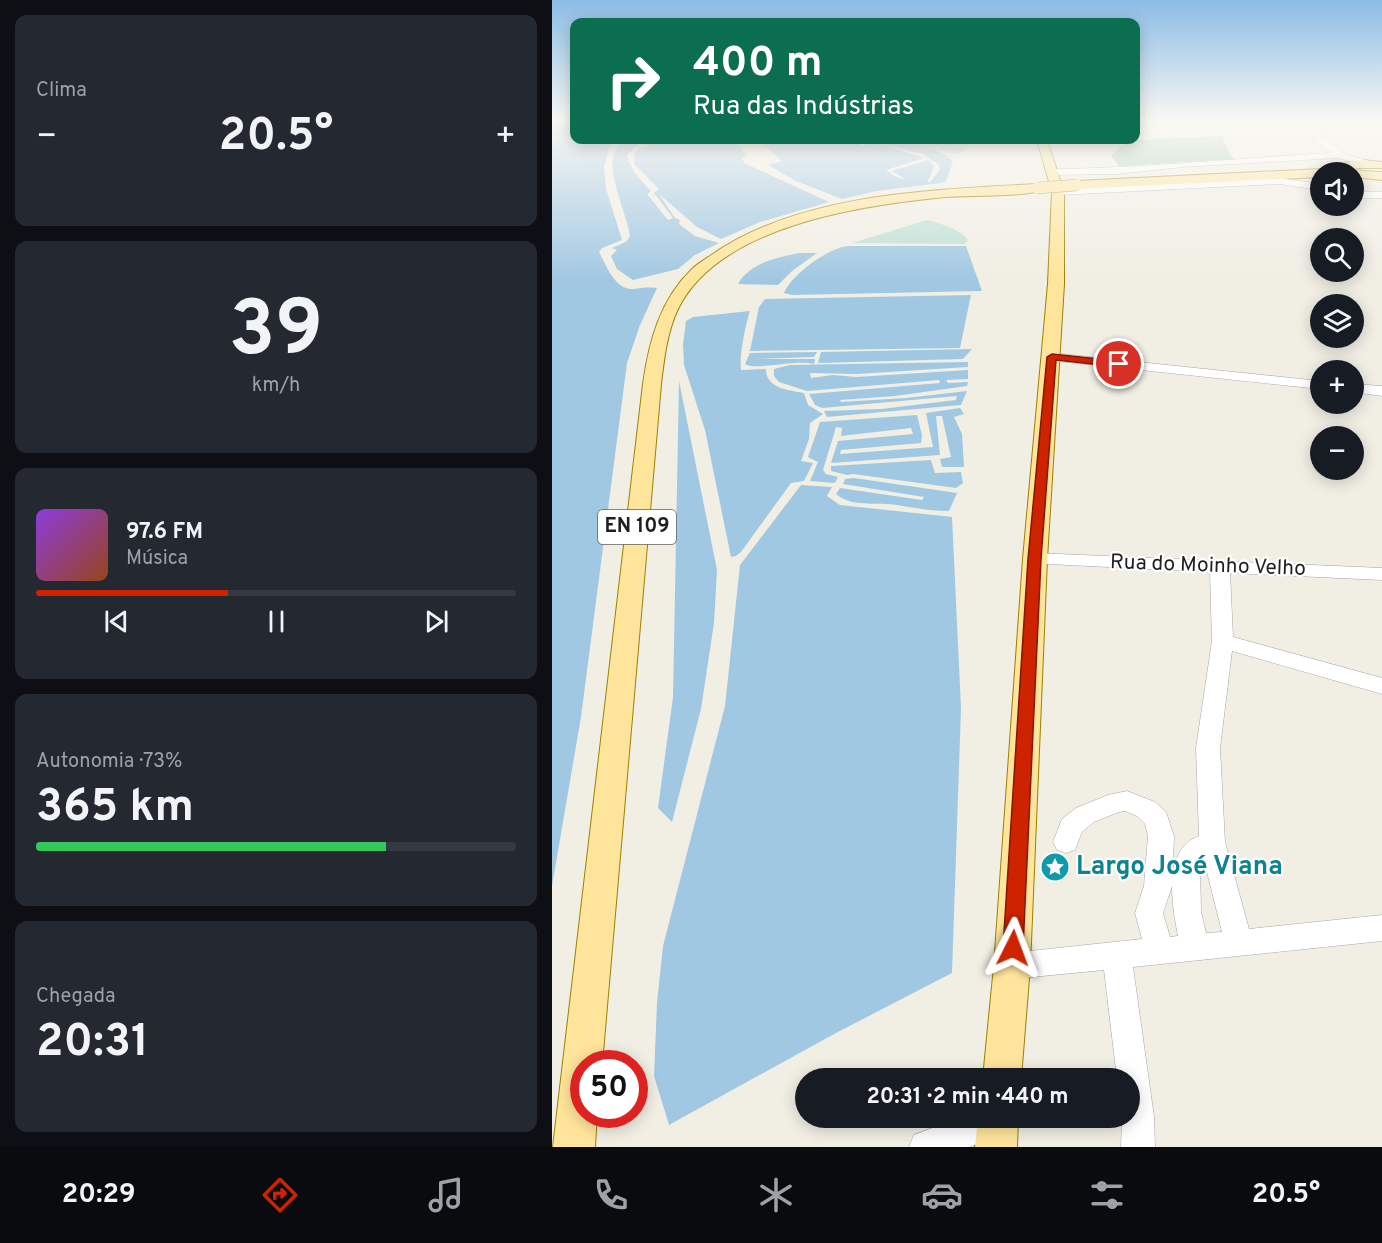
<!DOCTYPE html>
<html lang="pt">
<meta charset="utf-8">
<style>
body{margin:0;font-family:Overpass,sans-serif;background:#242831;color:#f1f3f6;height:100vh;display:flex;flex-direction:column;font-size:22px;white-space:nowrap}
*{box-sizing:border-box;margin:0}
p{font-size:20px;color:#9ea1a6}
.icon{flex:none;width:33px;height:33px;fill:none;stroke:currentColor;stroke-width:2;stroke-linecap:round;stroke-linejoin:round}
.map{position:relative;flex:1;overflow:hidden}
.details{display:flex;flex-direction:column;gap:15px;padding:15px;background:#0d0f14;width:552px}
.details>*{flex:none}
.hud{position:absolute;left:18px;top:18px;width:570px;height:126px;border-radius:12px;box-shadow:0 3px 15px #0003;background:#0b6e4f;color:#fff;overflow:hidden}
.tools{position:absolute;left:758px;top:162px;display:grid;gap:12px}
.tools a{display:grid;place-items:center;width:54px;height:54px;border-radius:50%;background:#171b24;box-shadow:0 3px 15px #0003;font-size:30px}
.speed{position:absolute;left:18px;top:1050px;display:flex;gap:12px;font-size:30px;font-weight:700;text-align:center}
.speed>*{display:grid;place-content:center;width:78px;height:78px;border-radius:50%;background:#171b24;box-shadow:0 3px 15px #0003;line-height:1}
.speed .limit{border:9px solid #d22;background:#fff;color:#111}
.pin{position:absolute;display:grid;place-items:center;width:51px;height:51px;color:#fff;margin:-26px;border:3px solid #fff;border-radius:50%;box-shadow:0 2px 6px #0007}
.me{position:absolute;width:66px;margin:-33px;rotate:3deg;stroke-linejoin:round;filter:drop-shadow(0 0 4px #0008)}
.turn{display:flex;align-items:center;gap:21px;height:126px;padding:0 24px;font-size:27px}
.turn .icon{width:78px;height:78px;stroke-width:2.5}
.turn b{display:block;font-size:42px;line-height:51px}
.big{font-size:45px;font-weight:700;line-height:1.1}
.details .widget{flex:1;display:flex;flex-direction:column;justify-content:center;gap:9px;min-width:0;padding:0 21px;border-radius:12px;background:#242831}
.details .dial{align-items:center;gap:0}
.dial b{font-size:78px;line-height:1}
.song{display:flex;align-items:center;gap:18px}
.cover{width:72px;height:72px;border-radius:9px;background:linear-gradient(135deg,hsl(270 70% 55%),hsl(20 70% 35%))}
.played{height:6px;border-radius:3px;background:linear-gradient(90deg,#ce2300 40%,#363941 40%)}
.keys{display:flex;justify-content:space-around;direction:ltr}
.heat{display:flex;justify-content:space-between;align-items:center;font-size:33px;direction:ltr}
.charge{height:9px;border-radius:4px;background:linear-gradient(90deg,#34c759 73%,#363941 0)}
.trip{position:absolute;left:243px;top:1068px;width:345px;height:60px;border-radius:30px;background:#171b24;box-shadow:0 3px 15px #0003;font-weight:700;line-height:60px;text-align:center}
.tab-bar{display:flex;height:96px;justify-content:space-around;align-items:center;background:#090b0e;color:#9ea1a6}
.tab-bar .icon{width:42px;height:42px}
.tab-bar .active{color:#ce2300}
.tab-bar b{font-size:27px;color:#f1f3f6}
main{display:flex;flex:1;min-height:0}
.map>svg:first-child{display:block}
.wetland{fill:#c0e0d7}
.cemetery{fill:#a3cbb0}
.water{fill:#a1c8e2;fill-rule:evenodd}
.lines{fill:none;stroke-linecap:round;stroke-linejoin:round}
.minor-casing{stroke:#a6a6a6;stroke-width:1}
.major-casing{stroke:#9a8100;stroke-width:2}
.minor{fill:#fff;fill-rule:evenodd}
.major{fill:#ffe59b;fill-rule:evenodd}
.major-bridge-casing{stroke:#9a8100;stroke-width:12;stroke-linecap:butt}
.major-bridge{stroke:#ffe59b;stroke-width:11}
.route{fill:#ce2300;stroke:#861700;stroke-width:1.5}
.labels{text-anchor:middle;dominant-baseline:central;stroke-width:4.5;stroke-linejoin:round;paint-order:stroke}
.shield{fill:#fff;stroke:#626262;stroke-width:1.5}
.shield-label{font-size:20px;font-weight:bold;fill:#1f1f1f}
.street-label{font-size:21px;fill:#1f1f1f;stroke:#fff}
.near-culture-label{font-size:26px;font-weight:bold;fill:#0d838f;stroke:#fff;text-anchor:start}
</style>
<main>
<section class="details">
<div class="widget"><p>Clima</p>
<div class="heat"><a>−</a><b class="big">20.5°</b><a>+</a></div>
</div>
<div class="widget dial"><b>39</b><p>km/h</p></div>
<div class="widget">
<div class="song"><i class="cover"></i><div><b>97.6 FM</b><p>Música</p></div></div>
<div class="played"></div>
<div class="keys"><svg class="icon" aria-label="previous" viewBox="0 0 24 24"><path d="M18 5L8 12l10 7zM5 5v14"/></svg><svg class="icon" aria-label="pause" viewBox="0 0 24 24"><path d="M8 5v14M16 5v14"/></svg><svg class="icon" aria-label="next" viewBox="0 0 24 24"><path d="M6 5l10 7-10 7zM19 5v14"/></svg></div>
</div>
<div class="widget"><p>Autonomia · 73%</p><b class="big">365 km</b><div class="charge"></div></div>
<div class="widget"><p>Chegada</p><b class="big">20:31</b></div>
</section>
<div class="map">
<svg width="830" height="1147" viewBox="0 0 830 1147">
<rect width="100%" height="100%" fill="#f1efe4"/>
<!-- wetland -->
<g class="wetland">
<polygon points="347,140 420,140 409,153 403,154"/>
<path d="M 375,220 C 390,224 406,228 416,240 L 412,244 L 300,243 Z"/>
</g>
<!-- cemetery -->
<polygon class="cemetery" points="670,136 679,156 683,159 567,166 559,156 568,147 583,140"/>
<!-- water -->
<g class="water">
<path d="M 0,120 L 22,120 L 22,140 L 66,140 L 58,144 L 52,167 L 54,189 L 70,240 L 50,248 L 47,252 C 54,265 63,290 81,289 C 90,288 96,287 105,288 L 88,325 L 75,363 L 29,717 L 0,886 Z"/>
<path d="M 74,140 L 91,140 L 75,155 C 79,171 88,179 99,191 L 95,194 L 116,220 L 121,218 L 102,193 L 107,189 L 82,164 C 81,153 84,147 96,147 L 96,145 L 90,145 L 97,140 L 183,140 L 195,156 L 190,158 L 192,163 L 277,202 L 208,222 L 169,239 L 145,227 L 107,194 L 123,218 L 128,220 L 127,224 L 143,236 L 167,243 L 143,255 L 126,269 L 81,280 L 65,269 L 59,256 L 65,250 L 60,248 L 74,242 L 78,236 C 75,211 43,154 74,140 Z"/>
<path d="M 206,140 L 300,140 L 310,146 L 314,144 L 305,140 C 327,139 388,142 401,162 L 394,181 L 389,183 L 324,191 L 290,199 L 244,181 L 216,165 L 230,161 ZM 322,142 L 371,154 L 387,165 L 388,170 L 378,182 L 375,183 L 382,166 L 376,160 L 340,171 L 355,180 L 344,177 L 334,170 L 372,158 Z"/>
<path d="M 296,246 L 414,246 L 430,291 L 240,295 L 232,293 C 240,274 276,248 296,246 Z"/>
<path d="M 247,253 L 265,253 L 240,271 L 226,285 L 186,284 C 198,262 225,258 247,253 Z"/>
<polygon points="419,295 408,348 198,351 207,307 213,299"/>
<path d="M 198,311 C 193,327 187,356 189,370 L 214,369 C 214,389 237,390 252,393 L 256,405 L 271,414 L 258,423 L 257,439 L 249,461 L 261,463 L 252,481 L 239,483 L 189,552 L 184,556 L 179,557 L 153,430 L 132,365 L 131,344 L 134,321 L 141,317 Z"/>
<polygon points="420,349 411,359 266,363 269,352"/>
<path d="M 265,352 L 262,357 L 204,359 L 263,359 L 262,364 C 244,359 202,371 193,364 L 198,353 Z"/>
<polygon points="416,362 416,367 305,374 258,373 259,378 281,375 304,377 416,370 416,379 394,380 396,383 416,382 415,386 343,396 288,400 289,402 354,398 415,391 409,405 275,417 272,411 329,409 404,400 405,396 270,408 263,405 257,394 388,383 387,380 255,391 227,382 222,376 222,369 238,365"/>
<polygon points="127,381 165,570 162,623 149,709 120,822 106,808 121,697"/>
<polygon points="408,408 412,414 402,417 410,434 412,467 390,467 388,459 399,457 390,416 384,416 388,455 279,463 286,441 361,434 359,428 289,436 290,428 284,427 271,470 274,474 286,477 283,483 258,481 266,462 256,457 268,422 365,415 370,435 369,443 289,450 288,454 381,447 374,413"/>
<polygon points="379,460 383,473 409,472 411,483 404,488 301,474 295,475 279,471 279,466"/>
<path d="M 302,478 L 405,493 L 397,511 C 379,511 363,508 345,505 C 326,502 300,508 284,494 L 288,488 L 370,500 L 372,497 L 291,484 L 293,479 Z"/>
<polygon points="249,485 280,487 275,496 288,505 400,517 409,708 400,973 282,1034 117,1125 102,1076 105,1003 111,946 173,706 188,565"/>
</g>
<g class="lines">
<!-- minor casing -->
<g class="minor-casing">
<g id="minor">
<path d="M 742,120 L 752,120 L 791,153 L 822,163 L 817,166 L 785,158 L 631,167 L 565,174 L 501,175 L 496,172 L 501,169 C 594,168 687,158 779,153 Z"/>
<polygon points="727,178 768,184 768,190 727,184 506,195 501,192 506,189"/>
<rect x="801" y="192" width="29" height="6"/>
<polygon points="500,353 768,381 768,389 495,360 493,357 495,354"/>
<polygon points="801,384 830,386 830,396 801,392"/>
<path d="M 483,553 L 830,568 L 830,580 L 678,573 L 681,637 L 830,678 L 830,694 L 680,651 L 668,748 L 673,842 L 697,929 L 830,915 L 830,941 L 581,967 L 602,1117 L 603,1147 L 569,1147 L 570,1118 L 578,1118 L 578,1078 L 565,1078 L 552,970 L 460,979 L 450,975 L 445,966 L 450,957 L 460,953 L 590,939 L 583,913 L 592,886 L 596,836 L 593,824 L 585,816 L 573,811 L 567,812 L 542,822 L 530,832 L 523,850 L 514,853 L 505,850 L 501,842 L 510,819 L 524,808 L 556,795 L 575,791 L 603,802 L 614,812 L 622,836 L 620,886 L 611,913 L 618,937 L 626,936 C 620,905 610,849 647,836 L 644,748 L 660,641 L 658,572 L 476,563 L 473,559 L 476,555 ZM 652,860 L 670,932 L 654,933 L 649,912 L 648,864 Z"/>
<polygon points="407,1118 462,1119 458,1131 417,1147 357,1147 362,1135"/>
</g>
</g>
<!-- major casing -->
<g class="major-casing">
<g id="major">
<polygon points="485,140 495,140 512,192 512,284 495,559 478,966 469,1078 431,1078 442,966 471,559 496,284 500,192"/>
<polygon points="810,160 830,162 830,168 803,168 809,171 830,172 830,180 802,177 801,172 794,172 789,168 793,163"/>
<polygon points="768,169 774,172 768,172 768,177 525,189 519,185 525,181"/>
<path d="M 485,184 L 491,188 L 489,191 C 464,197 422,195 394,197 C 311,205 167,225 126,309 C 115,332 112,359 109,384 L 50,1064 L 32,1064 L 32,1114 L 45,1114 L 43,1147 L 1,1147 L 91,384 C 97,341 108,300 140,269 C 145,264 152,260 158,256 C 247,193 380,190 485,184 Z"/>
<polygon points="426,1118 466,1118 465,1147 423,1147"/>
</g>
</g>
<!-- minor -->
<use href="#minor" class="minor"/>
<!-- major -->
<use href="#major" class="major"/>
<!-- major-bridge casing -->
<g class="major-bridge-casing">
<polyline id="major-bridge" points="485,188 525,185"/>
</g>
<!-- major-bridge -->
<use href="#major-bridge" class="major-bridge"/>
</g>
<!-- sky -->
<linearGradient id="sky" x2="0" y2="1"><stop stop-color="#8bbce6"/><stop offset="0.43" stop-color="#f9f8f3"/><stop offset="1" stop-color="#f9f8f3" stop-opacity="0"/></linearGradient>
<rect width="830" height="281" fill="url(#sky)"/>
<!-- route -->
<polygon class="route" points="500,354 567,361 572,364 567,367 504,360 489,559 471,948 468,955 461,957 454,955 451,948 476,559 495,357"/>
<!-- icons -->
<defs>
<g id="sight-disc" transform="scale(1.5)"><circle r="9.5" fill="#0f9aa8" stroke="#fff"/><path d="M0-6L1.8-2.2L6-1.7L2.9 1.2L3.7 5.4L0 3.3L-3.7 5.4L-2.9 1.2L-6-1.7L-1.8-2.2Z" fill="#fff"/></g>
</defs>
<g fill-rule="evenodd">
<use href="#sight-disc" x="503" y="867"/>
</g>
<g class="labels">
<!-- shield labels -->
<rect class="shield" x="46" y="510" width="78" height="34" rx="4.5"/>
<g class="shield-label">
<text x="85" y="527">EN 109</text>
</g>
<!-- street labels -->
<g class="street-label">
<text transform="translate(656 566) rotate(2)">Rua do Moinho Velho</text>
</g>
<!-- near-culture labels -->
<g class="near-culture-label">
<text x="524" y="867">Largo José Viana</text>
</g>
</g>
</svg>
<div class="tools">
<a><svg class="icon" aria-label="sound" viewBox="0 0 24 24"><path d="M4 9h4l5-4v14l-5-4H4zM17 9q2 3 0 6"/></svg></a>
<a><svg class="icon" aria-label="search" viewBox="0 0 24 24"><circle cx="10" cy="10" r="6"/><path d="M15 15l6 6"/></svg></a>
<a><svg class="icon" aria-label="layers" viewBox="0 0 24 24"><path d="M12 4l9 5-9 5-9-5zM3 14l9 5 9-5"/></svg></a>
<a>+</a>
<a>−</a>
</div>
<div class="speed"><div class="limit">50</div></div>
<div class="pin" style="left:567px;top:364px;background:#d93025"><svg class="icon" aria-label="arrive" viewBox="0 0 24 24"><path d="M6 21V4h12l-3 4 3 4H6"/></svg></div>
<svg class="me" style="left:461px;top:948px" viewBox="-20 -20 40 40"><path d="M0-17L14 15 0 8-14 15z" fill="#ce2300" stroke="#fff" stroke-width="4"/></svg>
<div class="trip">20:31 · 2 min · 440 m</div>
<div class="hud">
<div class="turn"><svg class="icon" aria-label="right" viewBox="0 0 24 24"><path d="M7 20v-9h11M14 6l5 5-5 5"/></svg><div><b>400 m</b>Rua das Indústrias</div></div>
</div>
</div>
</main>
<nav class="tab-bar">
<b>20:29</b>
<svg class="icon active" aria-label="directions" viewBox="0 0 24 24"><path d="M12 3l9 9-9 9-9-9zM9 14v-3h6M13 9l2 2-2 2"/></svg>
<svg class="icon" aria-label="music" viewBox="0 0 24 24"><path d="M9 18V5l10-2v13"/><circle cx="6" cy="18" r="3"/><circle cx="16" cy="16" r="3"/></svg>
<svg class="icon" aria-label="phone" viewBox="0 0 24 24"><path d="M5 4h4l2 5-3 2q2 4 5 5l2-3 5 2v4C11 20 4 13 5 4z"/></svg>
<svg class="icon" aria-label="climate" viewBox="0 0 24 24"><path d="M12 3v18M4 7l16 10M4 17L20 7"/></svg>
<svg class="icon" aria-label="car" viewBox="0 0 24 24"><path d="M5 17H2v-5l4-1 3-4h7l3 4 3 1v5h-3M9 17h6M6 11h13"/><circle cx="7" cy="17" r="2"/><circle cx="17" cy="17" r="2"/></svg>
<svg class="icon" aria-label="filters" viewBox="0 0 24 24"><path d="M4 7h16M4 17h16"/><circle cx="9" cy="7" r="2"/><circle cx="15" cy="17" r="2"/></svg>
<b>20.5°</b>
</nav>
